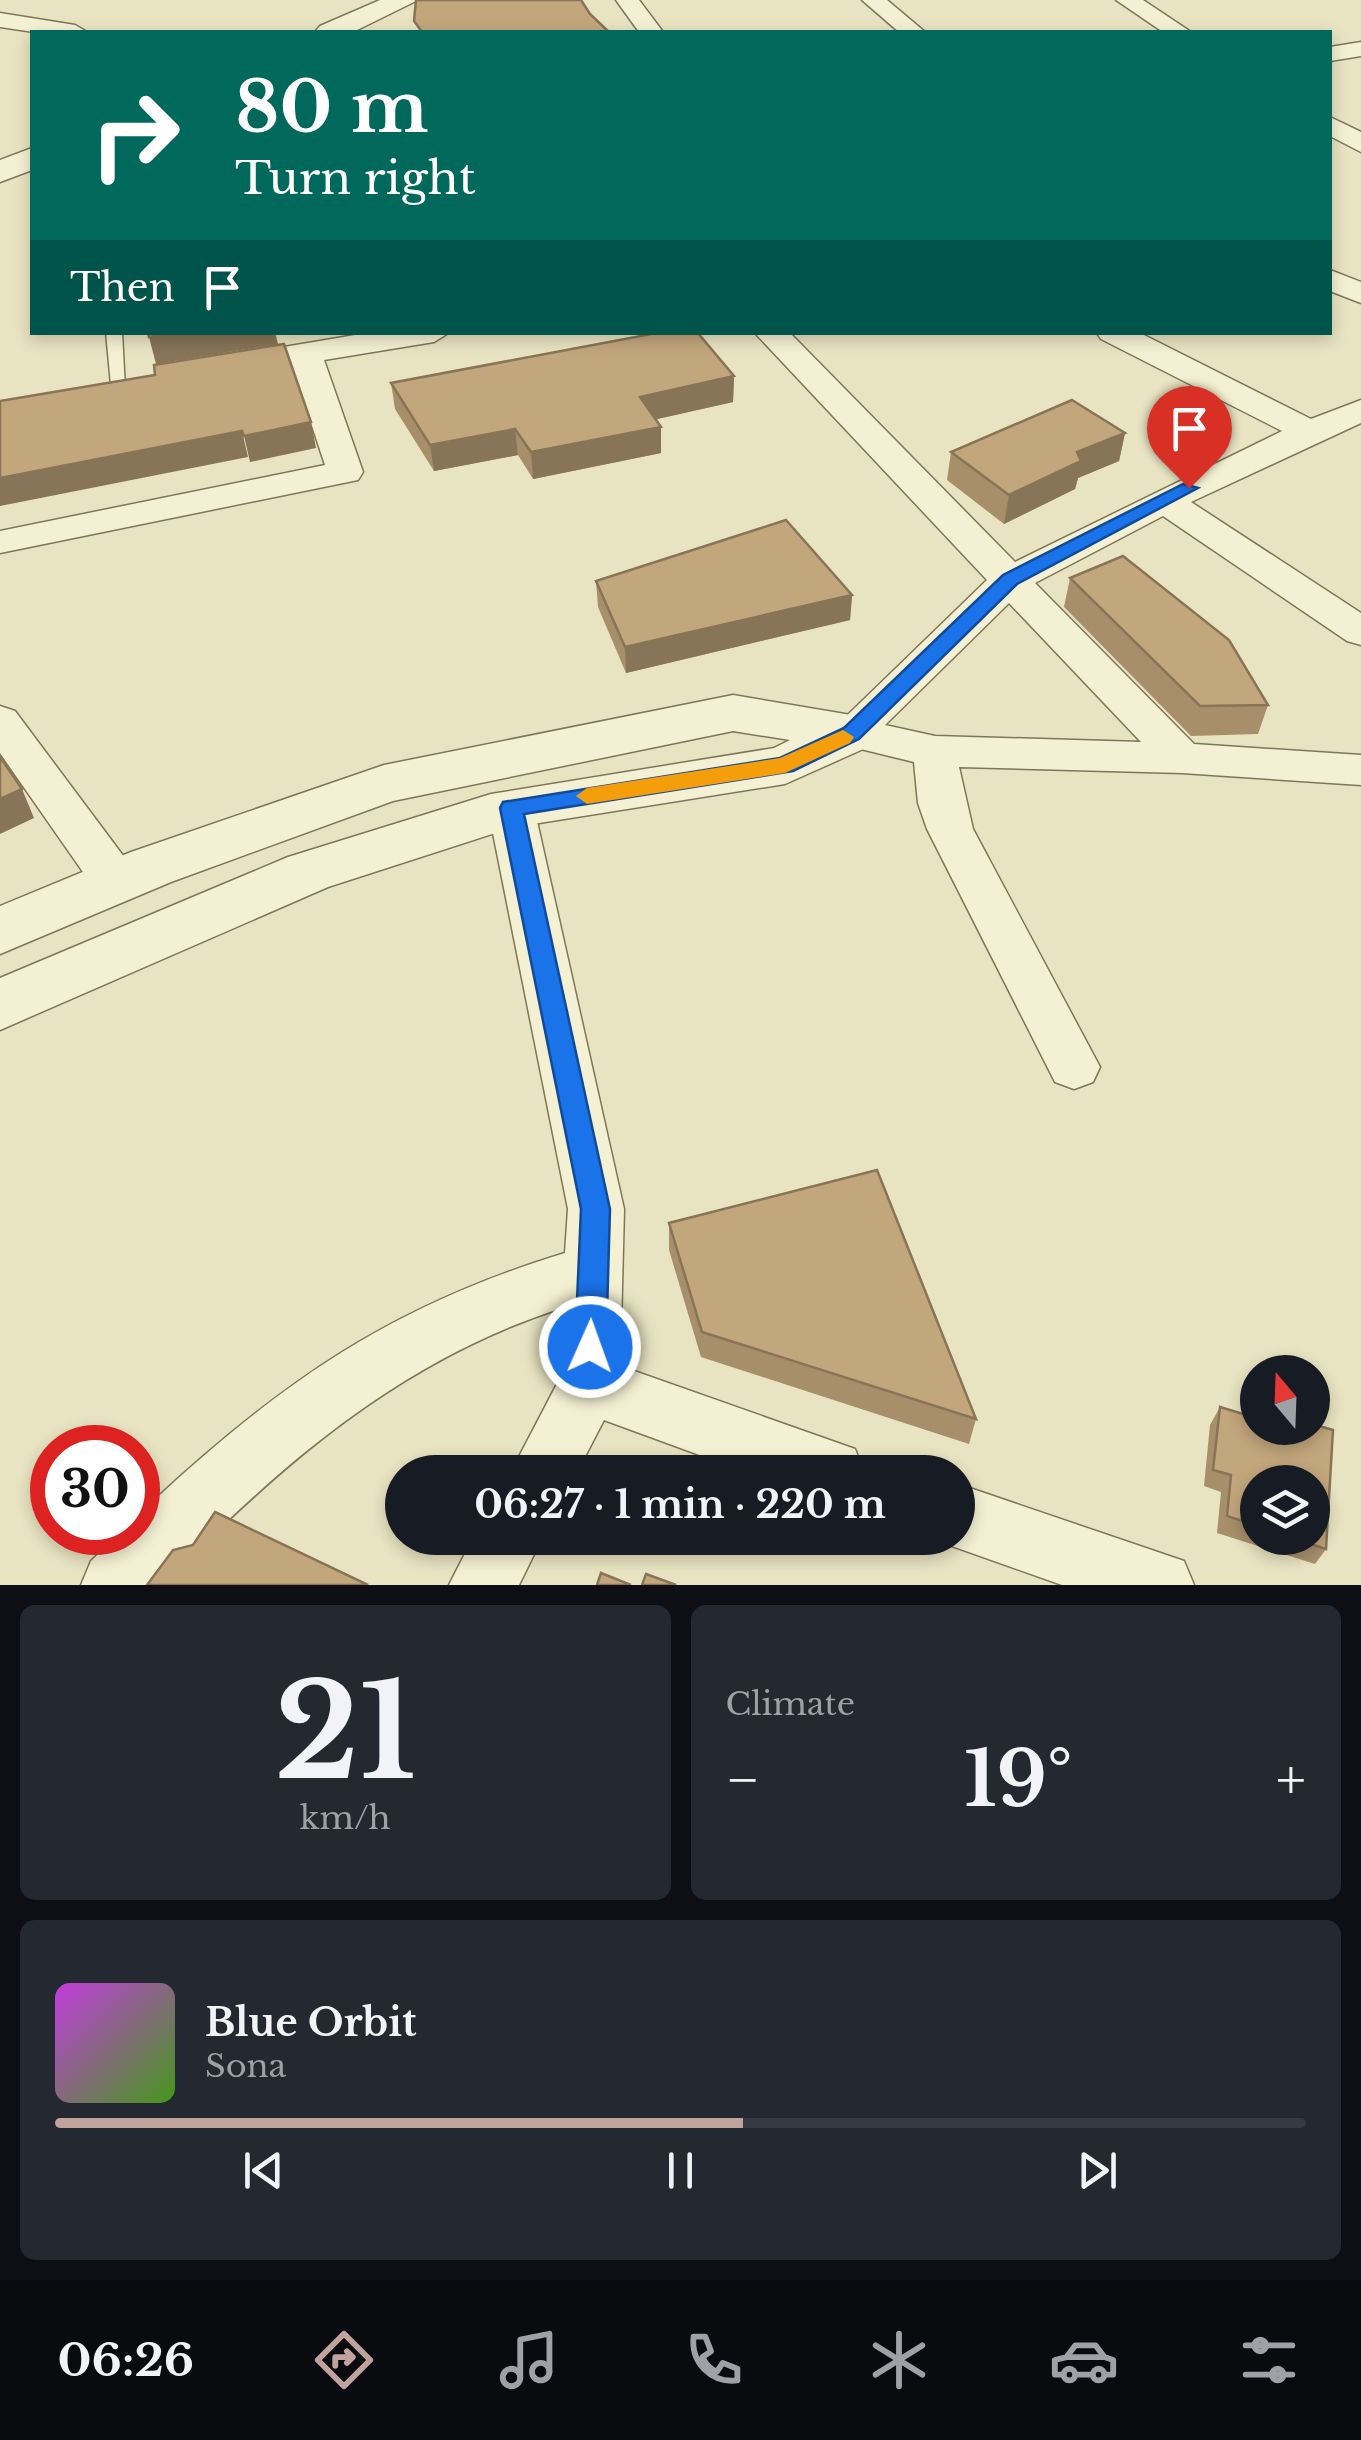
<!DOCTYPE html>
<meta charset="utf-8">
<style>
body{margin:0;font-family:"Libre Baskerville",serif;background:#242831;color:#f1f3f6;height:100vh;display:flex;flex-direction:column;font-size:38px;white-space:nowrap}
*{box-sizing:border-box;margin:0}
p{font-size:32px;color:#9ea1a6}
.icon{flex:none;width:55px;height:55px;fill:none;stroke:currentColor;stroke-width:2;stroke-linecap:round;stroke-linejoin:round}
.map{position:relative;height:1585px;overflow:hidden}
.details{display:flex;flex-direction:column;gap:20px;padding:20px;background:#0d0f14;flex:1}
.details>*{flex:none}
.banner{position:absolute;left:30px;top:30px;width:1302px;height:305px;border-radius:0px;box-shadow:0 5px 15px #0003;background:#00695c;color:#fff;overflow:hidden}
.needle{width:65px;rotate:341deg}
.buttons{position:absolute;left:1240px;top:1355px;display:grid;gap:20px}
.buttons a{display:grid;place-items:center;width:90px;height:90px;border-radius:50%;background:#171b24;box-shadow:0 5px 15px #0003;font-size:50px}
.speed{position:absolute;left:30px;top:1425px;display:flex;gap:20px;font-size:50px;font-weight:700;text-align:center}
.speed>*{display:grid;place-content:center;width:130px;height:130px;border-radius:50%;background:#171b24;box-shadow:0 5px 15px #0003;line-height:1}
.speed .limit{border:15px solid #d22;background:#fff;color:#111}
.pin{position:absolute;display:grid;place-items:center;width:85px;height:85px;color:#fff;margin:-102px -42px;border-radius:50% 50% 50% 0;rotate:-45deg;box-shadow:0 0 10px #0007}
.pin .icon{rotate:45deg}
.me{position:absolute;width:110px;margin:-55px;rotate:2deg;stroke-linejoin:round;filter:drop-shadow(0 0 8px #0008)}
.turn{display:flex;align-items:center;gap:35px;height:210px;padding:0 40px;font-size:45px}
.turn .icon{width:130px;height:130px;stroke-width:2.5}
.turn b{display:block;font-size:70px;line-height:85px}
.then{display:flex;align-items:center;height:95px;padding:0 40px;background:#0003;gap:20px;font-size:38px}
.big{font-size:75px;font-weight:700;line-height:1.1}
.details .card{flex:1;display:flex;flex-direction:column;justify-content:center;gap:15px;min-width:0;padding:0 35px;border-radius:15px;background:#242831}
.details .dial{align-items:center;gap:0}
.dial b{font-size:130px;line-height:1}
.song{display:flex;align-items:center;gap:30px}
.cover{width:120px;height:120px;border-radius:15px;background:linear-gradient(135deg,hsl(290 70% 55%),hsl(100 70% 35%))}
.played{height:10px;border-radius:5px;background:linear-gradient(90deg,#c1a39e 55%,#363941 55%)}
.keys{display:flex;justify-content:space-around;direction:ltr}
.heat{display:flex;justify-content:space-between;align-items:center;font-size:55px;direction:ltr}
.details .tiles{flex:1;display:grid;gap:20px;grid-template-columns:1fr 1fr}
.card:last-child{grid-column:span 2}
.trip{position:absolute;left:385px;top:1455px;width:590px;height:100px;border-radius:50px;background:#171b24;box-shadow:0 5px 15px #0003;font-weight:700;line-height:100px;text-align:center}
.tabs{display:flex;height:160px;justify-content:space-around;align-items:center;background:#090b0e;color:#9ea1a6}
.tabs .icon{width:70px;height:70px}
.tabs .current{color:#c1a39e}
.tabs b{font-size:45px;color:#f1f3f6}
.map>svg:first-child{display:block}
.lines{fill:none;stroke-linecap:round;stroke-linejoin:round}
.service-casing{stroke:#7f755b;stroke-width:3}
.minor-casing{stroke:#7f755b;stroke-width:3}
.tertiary-casing{stroke:#7f755b;stroke-width:3}
.service{fill:#f4f0d3;fill-rule:evenodd}
.minor{fill:#f4f0d3;fill-rule:evenodd}
.tertiary{fill:#f4f0d3;fill-rule:evenodd}
.wall{fill:#a78f6b;fill-rule:evenodd}
.shaded-wall{fill:#887457}
.building{fill:#c2a67c;stroke:#887457;stroke-width:2.5}
.route{fill:#1a73e8;stroke:#114b97;stroke-width:2.5}
.slow{fill:#f59e0b}
</style>
<div class="map">
<svg width="1361" height="1585" viewBox="0 0 1361 1585">
<rect width="100%" height="100%" fill="#e8e3c1"/>
<g class="lines">
<!-- service casing -->
<g class="service-casing">
<polygon id="service" points="106,332 122,332 125,389 113,389 111,385"/>
</g>
<!-- minor casing -->
<g class="minor-casing">
<g id="minor">
<polygon points="616,0 639,0 663,32 639,32"/>
<polygon points="862,0 887,0 925,32 899,32"/>
<polygon points="1116,0 1143,0 1191,32 1163,32"/>
<polygon points="0,13 75,25 87,32 34,32 0,27"/>
<polygon points="1361,42 1361,56 1330,61 1330,47"/>
<polygon points="1330,117 1361,132 1361,152 1330,136"/>
<polygon points="1330,270 1361,282 1361,303 1330,291"/>
<polygon points="373,332 450,332 434,342 324,360 363,472 358,480 0,553 0,531 325,465 292,365 266,365 262,358 266,351 278,348"/>
<path d="M 754,332 L 789,332 L 1015,562 L 1282,431 L 1101,339 L 1096,332 L 1138,332 L 1311,419 L 1361,400 L 1361,423 L 1191,502 L 1361,613 L 1361,645 L 1347,641 L 1163,516 L 1035,583 L 1194,744 L 1361,755 L 1361,785 L 1182,773 L 959,767 L 973,829 L 1100,1067 L 1093,1082 L 1074,1089 L 1055,1082 L 927,829 L 918,803 L 914,762 L 836,743 L 829,733 L 987,580 ZM 1009,603 L 1141,742 L 935,736 L 885,725 Z"/>
<polygon points="0,706 15,711 133,869 140,882 133,895 116,900 99,895 0,753"/>
<path d="M 511,792 L 527,797 L 534,808 L 624,1209 L 620,1366 L 855,1449 L 864,1472 L 746,1472 L 604,1420 L 577,1472 L 511,1472 L 559,1380 L 562,1308 C 400,1360 280,1465 162,1585 L 81,1585 L 91,1561 L 121,1532 L 138,1532 L 138,1516 L 149,1505 C 281,1382 391,1306 565,1253 L 568,1209 L 488,808 L 495,797 Z"/>
<polygon points="958,1484 1184,1561 1194,1585 1062,1585 935,1540 958,1538"/>
<polygon points="473,1538 542,1538 519,1585 449,1585"/>
</g>
</g>
<!-- tertiary casing -->
<g class="tertiary-casing">
<g id="tertiary">
<polygon points="380,0 418,0 353,32 315,32 320,26"/>
<polygon points="32,148 32,170 0,182 0,160"/>
<polygon points="733,695 851,715 870,720 877,733 870,746 785,784 514,827 328,887 0,1030 0,978 288,857 491,794 774,748 790,740 733,731 393,801 171,882 0,954 0,906 131,852 384,765"/>
</g>
</g>
<!-- service -->
<use href="#service" class="service"/>
<!-- minor -->
<use href="#minor" class="minor"/>
<!-- tertiary -->
<use href="#tertiary" class="tertiary"/>
</g>
<!-- wall -->
<g class="wall">
<polygon points="734,376 733,402 656,419 661,453 533,479 518,455 434,471 395,409 391,383"/>
<polygon points="1125,433 1119,461 1078,478 1075,489 1004,524 947,480 951,452"/>
<polygon points="1070,578 1268,705 1258,734 1191,736 1064,607"/>
<polygon points="596,581 852,595 850,620 626,673 598,607"/>
<polygon points="669,1223 976,1419 969,1444 701,1357 669,1250"/>
<path d="M 1248,1404 L 1326,1549 L 1315,1564 L 1217,1533 L 1221,1492 L 1204,1486 L 1210,1425 L 1220,1407 L 1242,1414 ZM 1258,1482 L 1312,1538 L 1258,1538 Z"/>
</g>
<!-- shaded-wall -->
<g class="shaded-wall">
<polygon points="177,332 275,332 278,344 156,364 149,337"/>
<polygon points="734,376 733,402 640,423 640,397"/>
<polygon points="311,422 316,448 250,462 244,436"/>
<polygon points="661,427 661,453 533,479 531,452"/>
<polygon points="515,429 518,455 434,471 430,445"/>
<polygon points="242,431 248,457 0,506 0,478"/>
<polygon points="1125,433 1119,461 1078,478 1075,489 1004,524 1009,495 1077,452"/>
<polygon points="852,595 850,620 626,673 625,647"/>
<polygon points="22,789 34,818 0,834 0,799"/>
</g>
<!-- building -->
<g class="building">
<polygon points="416,0 581,0 590,14 609,32 420,32 422,32 414,21"/>
<polygon points="148,332 177,332 149,337"/>
<polygon points="662,332 697,332 734,376 640,397 661,427 531,452 515,429 430,445 391,383"/>
<polygon points="284,344 311,422 244,436 242,431 0,478 0,401 155,375 154,365"/>
<polygon points="1072,400 1125,433 1077,452 1081,461 1009,495 951,452"/>
<polygon points="786,520 852,595 625,647 596,581"/>
<polygon points="1123,556 1229,640 1268,705 1200,706 1070,578"/>
<polygon points="0,757 22,789 0,799"/>
<polygon points="877,1170 976,1419 702,1332 669,1223"/>
<polygon points="1248,1404 1258,1407 1258,1428 1312,1428 1312,1424 1333,1430 1326,1549 1292,1538 1312,1538 1312,1482 1258,1482 1258,1526 1227,1516 1231,1475 1213,1470 1220,1407 1246,1415"/>
<polygon points="215,1512 368,1585 147,1585 173,1550 193,1545"/>
<polygon points="601,1573 631,1585 597,1585"/>
<polygon points="646,1574 676,1585 642,1585"/>
</g>
<!-- route -->
<polygon class="route" points="1183,484 1198,488 1017,584 859,739 793,771 524,814 610,1209 606,1347 601,1358 590,1362 580,1358 575,1347 581,1209 500,808 503,802 780,758 844,728 1003,575"/>
<!-- slow -->
<polygon class="slow" points="843,730 854,737 850,743 785,773 587,804 576,796 587,788 780,758"/>
</svg>
<div class="buttons">
<a><svg class="needle" viewBox="-14 -14 28 28"><path d="M0-13l5 13h-10z" fill="#e53935"/><path d="M0 13l5-13h-10z" fill="#9ea1a6"/></svg></a>
<a><svg class="icon" aria-label="layers" viewBox="0 0 24 24"><path d="M12 4l9 5-9 5-9-5zM3 14l9 5 9-5"/></svg></a>
</div>
<div class="speed"><div class="limit">30</div></div>
<div class="pin" style="left:1189px;top:488px;background:#d93025"><svg class="icon" aria-label="arrive" viewBox="0 0 24 24"><path d="M6 21V4h12l-3 4 3 4H6"/></svg></div>
<svg class="me" style="left:590px;top:1347px" viewBox="-20 -20 40 40"><circle r="17" fill="#1a73e8" stroke="#fff" stroke-width="3"/><path d="M0-11L8 9 0 5-8 9z" fill="#fff"/></svg>
<div class="trip">06:27 · 1 min · 220 m</div>
<div class="banner">
<div class="turn"><svg class="icon" aria-label="right" viewBox="0 0 24 24"><path d="M7 20v-9h11M14 6l5 5-5 5"/></svg><div><b>80 m</b>Turn right</div></div>
<div class="then">Then<svg class="icon" aria-label="arrive" viewBox="0 0 24 24"><path d="M6 21V4h12l-3 4 3 4H6"/></svg></div>
</div>
</div>
<section class="details">
<div class="tiles">
<div class="card dial"><b>21</b><p>km/h</p></div>
<div class="card"><p>Climate</p>
<div class="heat"><a>−</a><b class="big">19°</b><a>+</a></div>
</div>
<div class="card">
<div class="song"><i class="cover"></i><div><b>Blue Orbit</b><p>Sona</p></div></div>
<div class="played"></div>
<div class="keys"><svg class="icon" aria-label="previous" viewBox="0 0 24 24"><path d="M18 5L8 12l10 7zM5 5v14"/></svg><svg class="icon" aria-label="pause" viewBox="0 0 24 24"><path d="M8 5v14M16 5v14"/></svg><svg class="icon" aria-label="next" viewBox="0 0 24 24"><path d="M6 5l10 7-10 7zM19 5v14"/></svg></div>
</div>
</div>
</section>
<nav class="tabs">
<b>06:26</b>
<svg class="icon current" aria-label="directions" viewBox="0 0 24 24"><path d="M12 3l9 9-9 9-9-9zM9 14v-3h6M13 9l2 2-2 2"/></svg>
<svg class="icon" aria-label="music" viewBox="0 0 24 24"><path d="M9 18V5l10-2v13"/><circle cx="6" cy="18" r="3"/><circle cx="16" cy="16" r="3"/></svg>
<svg class="icon" aria-label="phone" viewBox="0 0 24 24"><path d="M5 4h4l2 5-3 2q2 4 5 5l2-3 5 2v4C11 20 4 13 5 4z"/></svg>
<svg class="icon" aria-label="climate" viewBox="0 0 24 24"><path d="M12 3v18M4 7l16 10M4 17L20 7"/></svg>
<svg class="icon" aria-label="car" viewBox="0 0 24 24"><path d="M5 17H2v-5l4-1 3-4h7l3 4 3 1v5h-3M9 17h6M6 11h13"/><circle cx="7" cy="17" r="2"/><circle cx="17" cy="17" r="2"/></svg>
<svg class="icon" aria-label="filters" viewBox="0 0 24 24"><path d="M4 7h16M4 17h16"/><circle cx="9" cy="7" r="2"/><circle cx="15" cy="17" r="2"/></svg>
</nav>
